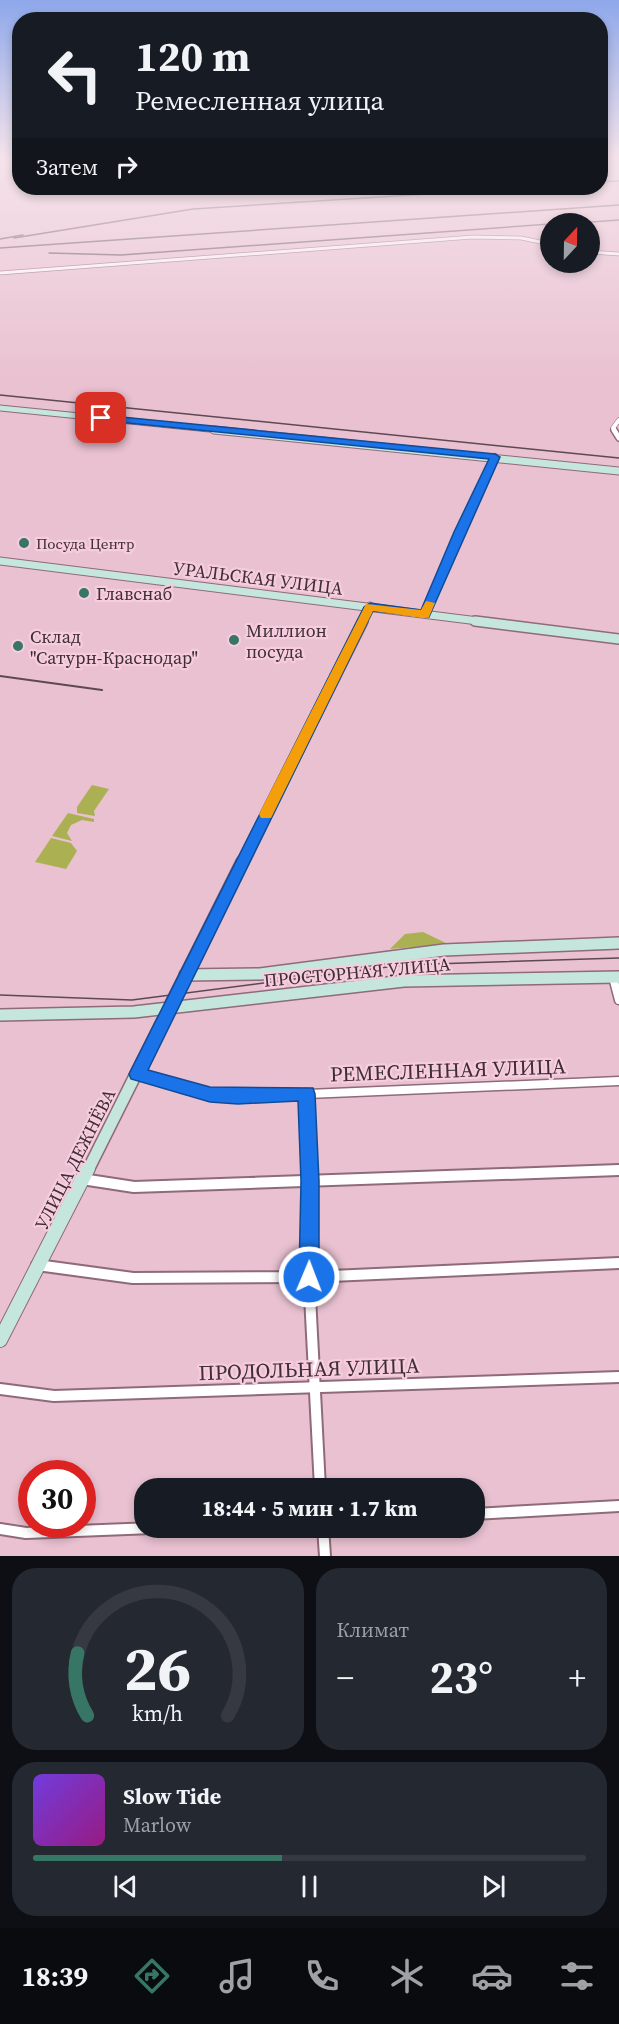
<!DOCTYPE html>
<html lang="ru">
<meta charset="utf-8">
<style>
body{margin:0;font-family:"Source Serif 4",serif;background:#242831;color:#f1f3f6;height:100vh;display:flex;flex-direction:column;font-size:22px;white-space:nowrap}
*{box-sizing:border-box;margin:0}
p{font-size:20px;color:#9ea1a6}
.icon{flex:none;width:33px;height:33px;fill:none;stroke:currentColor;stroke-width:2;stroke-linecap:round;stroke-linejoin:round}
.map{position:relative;height:1556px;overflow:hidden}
.drawer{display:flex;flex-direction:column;gap:12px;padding:12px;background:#0d0f14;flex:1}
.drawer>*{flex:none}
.guide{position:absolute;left:12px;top:12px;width:596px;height:183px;border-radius:24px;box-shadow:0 3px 9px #0003;background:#171b24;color:#f1f3f6;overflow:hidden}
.needle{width:39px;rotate:22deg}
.buttons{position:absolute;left:540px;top:213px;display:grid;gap:12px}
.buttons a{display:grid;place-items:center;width:60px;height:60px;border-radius:50%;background:#171b24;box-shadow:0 3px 9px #0003;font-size:30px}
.speed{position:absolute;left:18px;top:1460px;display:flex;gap:12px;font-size:30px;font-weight:700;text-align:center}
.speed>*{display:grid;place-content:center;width:78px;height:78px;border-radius:50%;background:#171b24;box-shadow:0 3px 9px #0003;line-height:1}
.speed .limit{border:9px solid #d22;background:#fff;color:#111}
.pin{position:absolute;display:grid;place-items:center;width:51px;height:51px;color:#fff;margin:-26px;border-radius:12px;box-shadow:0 3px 9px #0006}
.me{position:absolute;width:66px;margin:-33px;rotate:1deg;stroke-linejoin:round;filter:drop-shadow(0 0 4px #0008)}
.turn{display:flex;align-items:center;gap:21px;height:126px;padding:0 24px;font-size:27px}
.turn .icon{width:78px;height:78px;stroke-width:2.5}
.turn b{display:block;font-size:42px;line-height:51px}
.then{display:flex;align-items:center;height:57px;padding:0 24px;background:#0003;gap:12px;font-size:22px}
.big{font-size:45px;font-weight:700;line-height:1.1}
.drawer .card{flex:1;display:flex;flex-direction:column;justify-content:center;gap:9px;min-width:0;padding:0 21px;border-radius:24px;background:#242831}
.drawer .dial{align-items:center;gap:0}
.dial svg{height:156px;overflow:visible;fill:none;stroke:#363941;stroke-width:7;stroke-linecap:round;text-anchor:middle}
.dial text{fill:#f1f3f6;stroke:none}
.song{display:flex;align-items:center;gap:18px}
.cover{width:72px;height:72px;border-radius:9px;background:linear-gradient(135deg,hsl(260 70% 55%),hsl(310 70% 35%))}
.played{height:6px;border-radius:3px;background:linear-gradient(90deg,#377664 45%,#363941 45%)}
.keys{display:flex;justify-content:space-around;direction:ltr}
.heat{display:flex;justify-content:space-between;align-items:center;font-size:33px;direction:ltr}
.drawer .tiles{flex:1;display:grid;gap:12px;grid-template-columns:1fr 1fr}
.card:last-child{grid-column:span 2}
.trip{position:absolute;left:134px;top:1478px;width:351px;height:60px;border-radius:24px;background:#171b24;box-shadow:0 3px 9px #0003;font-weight:700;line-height:60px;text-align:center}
.tab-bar{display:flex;height:96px;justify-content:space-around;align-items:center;background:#090b0e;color:#9ea1a6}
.tab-bar .icon{width:42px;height:42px}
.tab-bar .on{color:#377664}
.tab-bar b{font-size:27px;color:#f1f3f6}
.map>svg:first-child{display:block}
.green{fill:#abb153}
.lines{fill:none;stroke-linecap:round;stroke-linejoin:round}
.street-far4-casing{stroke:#8f6a79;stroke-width:4.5}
.street-far3-casing{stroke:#8f6a79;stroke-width:5}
.street-far2-casing{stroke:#8f6a79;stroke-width:8}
.street-far1-casing{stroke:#8f6a79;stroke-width:11}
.street-casing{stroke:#8f6a79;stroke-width:14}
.secondary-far4-casing{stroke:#8f6a79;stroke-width:7}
.secondary-far3-casing{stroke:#8f6a79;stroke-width:9}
.secondary-far2-casing{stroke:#8f6a79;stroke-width:12}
.secondary-far1-casing{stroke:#8f6a79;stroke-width:14}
.secondary-casing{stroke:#8f6a79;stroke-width:16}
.street-far4{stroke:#fff;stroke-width:3}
.street-far3{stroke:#fff;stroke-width:4}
.street-far2{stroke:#fff;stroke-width:5}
.street-far1{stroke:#fff;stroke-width:8}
.street{stroke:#fff;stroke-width:10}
.secondary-far4{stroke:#c5e6dd;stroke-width:5}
.secondary-far3{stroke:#c5e6dd;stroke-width:7}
.secondary-far2{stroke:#c5e6dd;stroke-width:9}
.secondary-far1{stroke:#c5e6dd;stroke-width:11}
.secondary{stroke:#c5e6dd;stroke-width:14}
.tram{stroke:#5d4951;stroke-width:1.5}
.rail-far1{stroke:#5d4951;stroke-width:1.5}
.rail{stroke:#5d4951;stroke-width:2}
.route{fill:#1a73e8;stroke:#114b97;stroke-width:1.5}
.slow{fill:#f59e0b}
.poi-dot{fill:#377664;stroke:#f7cdde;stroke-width:2}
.labels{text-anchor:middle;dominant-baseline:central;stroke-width:4.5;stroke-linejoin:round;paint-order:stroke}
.far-poi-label{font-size:15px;fill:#3e2e35;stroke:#f7cdde;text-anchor:start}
.street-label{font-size:18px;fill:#3e2e35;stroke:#f7cdde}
.poi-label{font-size:18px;fill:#3e2e35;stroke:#f7cdde;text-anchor:start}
.near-street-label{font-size:21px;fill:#3e2e35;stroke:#f7cdde}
</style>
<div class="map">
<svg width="619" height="1556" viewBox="0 0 619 1556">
<rect width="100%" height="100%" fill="#e9c1d1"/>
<!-- green -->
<g class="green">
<polygon points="92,785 109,789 94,811 95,816 77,813 77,807"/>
<polygon points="68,813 94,819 94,822 82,820 71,825 67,833 72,841 52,836"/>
<polygon points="51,838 71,843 77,851 66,869 35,862"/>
<polygon points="423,932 448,944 390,949 405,934"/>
</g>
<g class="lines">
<!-- street-far4 casing -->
<g class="street-far4-casing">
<g id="street-far4">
<polyline points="590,252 619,254"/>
<polyline points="0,273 473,237 521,238 550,244"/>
</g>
</g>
<!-- street-far3 casing -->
<g class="street-far3-casing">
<polyline id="street-far3" points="615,431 613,428 619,420"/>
</g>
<!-- street-far2 casing -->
<g class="street-far2-casing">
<g id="street-far2">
<polyline points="614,430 619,438"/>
<polyline points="425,614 459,532 495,457"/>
</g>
</g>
<!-- street-far1 casing -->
<g class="street-far1-casing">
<g id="street-far1">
<polyline points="613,977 619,1000"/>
<polyline points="137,1074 187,1090 238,1097 619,1081"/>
<polyline points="306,1093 309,1170"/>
</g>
</g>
<!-- street casing -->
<g class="street-casing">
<g id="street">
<polyline points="309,1168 309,1277 320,1488"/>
<polyline points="82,1179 134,1187 619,1170"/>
<polyline points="37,1265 133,1278 309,1277 619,1263"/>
<polyline points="0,1389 54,1396 619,1377"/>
<polyline points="474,1514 619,1506"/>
<polyline points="323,1527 325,1556"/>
<polyline points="0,1529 26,1533 178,1527"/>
</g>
</g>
<!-- secondary-far4 casing -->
<g class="secondary-far4-casing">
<polyline id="secondary-far4" points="0,408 229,431"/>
</g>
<!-- secondary-far3 casing -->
<g class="secondary-far3-casing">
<g id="secondary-far3">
<polyline points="214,430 619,471"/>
<polyline points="0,561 486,622"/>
<polyline points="362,622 370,606"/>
</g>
</g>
<!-- secondary-far2 casing -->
<g class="secondary-far2-casing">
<g id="secondary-far2">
<polyline points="475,621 619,639"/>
<polyline points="242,864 363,621"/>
</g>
</g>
<!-- secondary-far1 casing -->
<g class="secondary-far1-casing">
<g id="secondary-far1">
<polyline points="185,975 260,974 444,950 619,943"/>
<polyline points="0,1015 134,1012 404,981 619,977"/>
<polyline points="88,1170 242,862"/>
</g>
</g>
<!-- secondary casing -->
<g class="secondary-casing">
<polyline id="secondary" points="0,1340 88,1168"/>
</g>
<!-- street-far4 -->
<use href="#street-far4" class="street-far4"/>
<!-- street-far3 -->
<use href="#street-far3" class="street-far3"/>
<!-- street-far2 -->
<use href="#street-far2" class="street-far2"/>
<!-- street-far1 -->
<use href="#street-far1" class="street-far1"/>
<!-- street -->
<use href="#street" class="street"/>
<!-- secondary-far4 -->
<use href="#secondary-far4" class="secondary-far4"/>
<!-- secondary-far3 -->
<use href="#secondary-far3" class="secondary-far3"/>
<!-- secondary-far2 -->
<use href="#secondary-far2" class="secondary-far2"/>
<!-- secondary-far1 -->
<use href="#secondary-far1" class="secondary-far1"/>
<!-- secondary -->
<use href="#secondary" class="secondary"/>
<!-- tram -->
<polyline class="tram" points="0,995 132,1000 403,965 619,958"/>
<!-- rail-far1 -->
<g class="rail-far1">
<polyline points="600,182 619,181"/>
<polyline points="564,224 619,220"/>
<polyline points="14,238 193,209 523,188"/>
<polyline points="0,239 23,235"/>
<polyline points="0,248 619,205"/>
<polyline points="49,253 121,255 550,224"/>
<polyline points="0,395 619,458"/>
</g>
<!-- rail -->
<polyline class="rail" points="0,676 102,690"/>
</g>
<!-- sky -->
<linearGradient id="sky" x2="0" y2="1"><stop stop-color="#8ea8ea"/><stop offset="0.42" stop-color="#f5e3ea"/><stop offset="1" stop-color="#f5e3ea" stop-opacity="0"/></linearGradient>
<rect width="619" height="378" fill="url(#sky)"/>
<!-- route -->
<polygon class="route" points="101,415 495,454 500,457 429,617 373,611 148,1070 210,1087 313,1088 315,1094 319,1181 319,1277 316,1283 309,1286 302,1283 299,1277 301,1181 298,1101 238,1104 210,1102 131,1079 129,1074 364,607 370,603 421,610 454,532 489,459 98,420 97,418"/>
<!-- slow -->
<polygon class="slow" points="426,601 435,603 429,617 425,618 373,611 273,814 271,818 261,818 259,814 366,604 421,610"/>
<!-- markers -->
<g class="poi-dot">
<circle cx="24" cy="543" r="6"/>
<circle cx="84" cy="593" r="6"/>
<circle cx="234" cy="640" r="6"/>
<circle cx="18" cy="646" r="6"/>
</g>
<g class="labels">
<!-- far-poi labels -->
<g class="far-poi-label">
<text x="36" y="543">Посуда Центр</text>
</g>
<!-- street labels -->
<g class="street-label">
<text transform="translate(258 578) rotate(7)">УРАЛЬСКАЯ УЛИЦА</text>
<text transform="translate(357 972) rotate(-5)">ПРОСТОРНАЯ УЛИЦА</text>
<text transform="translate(75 1159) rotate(-63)">УЛИЦА ДЕЖНЁВА</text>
</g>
<!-- poi labels -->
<g class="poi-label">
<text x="96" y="593">Главснаб</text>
<text x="246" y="630">Миллион<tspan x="246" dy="21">посуда</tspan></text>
<text x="30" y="636">Склад<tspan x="30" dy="21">"Сатурн-Краснодар"</tspan></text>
</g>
<!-- near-street labels -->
<g class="near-street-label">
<text transform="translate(448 1070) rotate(-2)">РЕМЕСЛЕННАЯ УЛИЦА</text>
<text transform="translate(309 1369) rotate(-2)">ПРОДОЛЬНАЯ УЛИЦА</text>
</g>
</g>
</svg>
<div class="buttons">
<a><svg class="needle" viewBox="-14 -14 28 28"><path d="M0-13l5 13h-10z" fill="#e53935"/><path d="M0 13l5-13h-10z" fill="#9ea1a6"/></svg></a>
</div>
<div class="speed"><div class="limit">30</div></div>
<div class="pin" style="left:101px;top:418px;background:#d93025"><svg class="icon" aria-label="arrive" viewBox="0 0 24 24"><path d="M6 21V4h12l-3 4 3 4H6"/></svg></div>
<svg class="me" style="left:309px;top:1277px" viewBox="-20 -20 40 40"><circle r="17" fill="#1a73e8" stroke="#fff" stroke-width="3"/><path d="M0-11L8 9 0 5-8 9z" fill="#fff"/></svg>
<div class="trip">18:44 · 5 мин · 1.7 km</div>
<div class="guide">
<div class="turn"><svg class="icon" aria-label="left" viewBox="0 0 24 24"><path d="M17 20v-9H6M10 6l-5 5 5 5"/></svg><div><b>120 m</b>Ремесленная улица</div></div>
<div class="then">Затем<svg class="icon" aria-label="right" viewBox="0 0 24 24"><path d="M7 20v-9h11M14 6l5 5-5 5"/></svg></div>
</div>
</div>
<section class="drawer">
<div class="tiles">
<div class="card dial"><svg viewBox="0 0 100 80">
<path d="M14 69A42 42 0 1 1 86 69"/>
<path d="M14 69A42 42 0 0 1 9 37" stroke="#377664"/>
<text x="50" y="56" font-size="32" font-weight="700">26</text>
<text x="50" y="72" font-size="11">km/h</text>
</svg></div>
<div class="card"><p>Климат</p>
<div class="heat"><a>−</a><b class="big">23°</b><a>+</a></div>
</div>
<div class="card">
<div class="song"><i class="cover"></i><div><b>Slow Tide</b><p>Marlow</p></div></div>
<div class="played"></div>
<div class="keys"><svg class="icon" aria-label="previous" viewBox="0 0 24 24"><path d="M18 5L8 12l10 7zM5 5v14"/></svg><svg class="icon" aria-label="pause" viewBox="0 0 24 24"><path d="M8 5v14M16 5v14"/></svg><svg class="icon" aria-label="next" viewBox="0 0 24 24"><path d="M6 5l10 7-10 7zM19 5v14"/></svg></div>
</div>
</div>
</section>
<nav class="tab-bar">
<b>18:39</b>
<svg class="icon on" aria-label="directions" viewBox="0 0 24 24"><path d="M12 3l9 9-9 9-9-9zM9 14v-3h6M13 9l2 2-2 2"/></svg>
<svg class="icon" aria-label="music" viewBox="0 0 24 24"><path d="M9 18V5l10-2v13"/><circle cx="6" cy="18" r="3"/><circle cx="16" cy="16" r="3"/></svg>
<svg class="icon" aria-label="phone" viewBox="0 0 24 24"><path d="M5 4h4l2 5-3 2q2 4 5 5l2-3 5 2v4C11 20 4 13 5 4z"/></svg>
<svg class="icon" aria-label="climate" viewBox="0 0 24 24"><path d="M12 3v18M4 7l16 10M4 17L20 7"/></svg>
<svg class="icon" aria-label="car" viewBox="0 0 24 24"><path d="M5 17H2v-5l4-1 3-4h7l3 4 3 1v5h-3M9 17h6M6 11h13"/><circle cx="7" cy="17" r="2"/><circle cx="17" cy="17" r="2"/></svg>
<svg class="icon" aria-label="filters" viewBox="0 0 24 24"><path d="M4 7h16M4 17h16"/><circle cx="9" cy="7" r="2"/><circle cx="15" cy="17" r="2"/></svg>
</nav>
